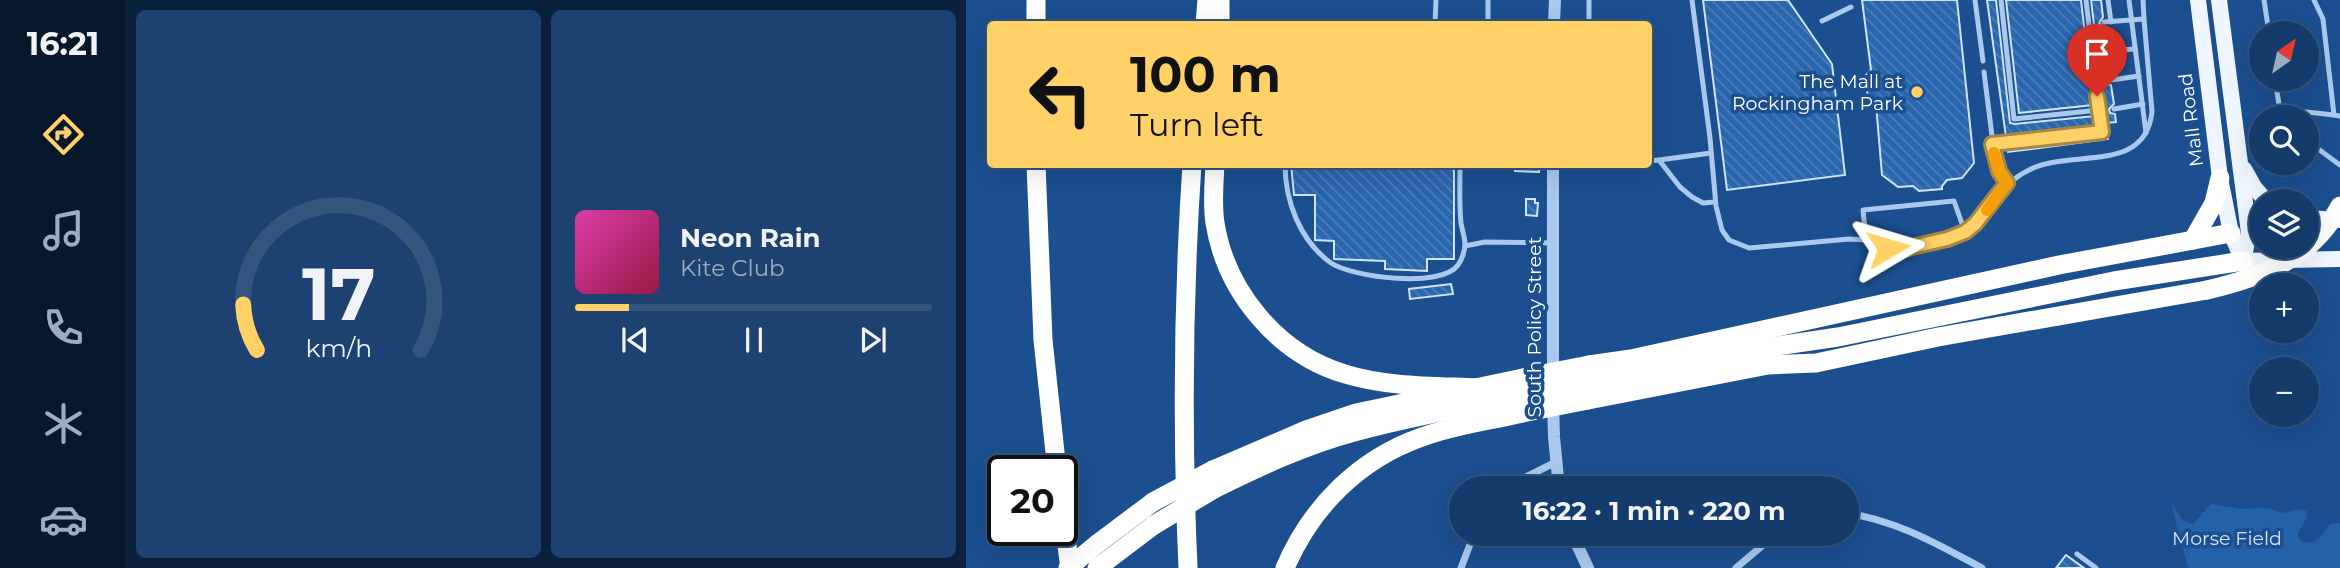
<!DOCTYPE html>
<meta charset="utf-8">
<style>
body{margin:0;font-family:Montserrat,sans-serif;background:#1d4271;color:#f1f3f6;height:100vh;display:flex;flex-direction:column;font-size:26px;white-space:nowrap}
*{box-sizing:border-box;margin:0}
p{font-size:23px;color:#9dadc1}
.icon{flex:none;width:38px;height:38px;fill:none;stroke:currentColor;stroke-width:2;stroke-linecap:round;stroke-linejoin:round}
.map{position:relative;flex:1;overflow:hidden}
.sheet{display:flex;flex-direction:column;gap:10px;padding:10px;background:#0b203b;width:840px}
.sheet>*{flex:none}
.guide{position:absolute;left:21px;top:21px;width:665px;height:147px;border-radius:7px;box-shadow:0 7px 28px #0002,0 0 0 2px #33557e;background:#ffd166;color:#111;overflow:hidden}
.needle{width:46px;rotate:34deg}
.controls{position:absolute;left:1283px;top:21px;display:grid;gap:14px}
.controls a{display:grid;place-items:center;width:70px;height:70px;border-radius:50%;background:#143b6b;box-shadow:0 7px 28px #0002,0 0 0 2px #33557e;font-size:35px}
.speed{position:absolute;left:21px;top:455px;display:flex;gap:14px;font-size:35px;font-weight:700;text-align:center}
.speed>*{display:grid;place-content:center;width:91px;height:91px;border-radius:50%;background:#143b6b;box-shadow:0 7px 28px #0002,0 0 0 2px #33557e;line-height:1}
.speed .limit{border:4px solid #111;border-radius:10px;background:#fff;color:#111}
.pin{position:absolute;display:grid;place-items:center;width:60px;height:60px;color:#fff;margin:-72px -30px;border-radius:50% 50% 50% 0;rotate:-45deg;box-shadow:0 0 7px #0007}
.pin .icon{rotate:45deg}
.me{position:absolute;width:77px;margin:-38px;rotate:83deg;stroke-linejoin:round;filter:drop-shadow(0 0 5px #0008)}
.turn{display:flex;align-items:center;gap:24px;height:147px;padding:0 28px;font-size:32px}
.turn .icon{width:91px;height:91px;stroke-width:2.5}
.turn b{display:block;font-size:49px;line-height:60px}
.sheet .widget{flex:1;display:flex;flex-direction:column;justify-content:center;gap:10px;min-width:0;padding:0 24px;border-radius:10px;background:#1d4271}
.sheet .dial{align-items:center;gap:0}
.dial svg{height:182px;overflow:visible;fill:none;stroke:#33557e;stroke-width:7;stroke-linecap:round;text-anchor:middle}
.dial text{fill:#f1f3f6;stroke:none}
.song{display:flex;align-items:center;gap:21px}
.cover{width:84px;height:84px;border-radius:10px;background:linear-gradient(135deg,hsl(320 70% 55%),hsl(340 70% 35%))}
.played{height:7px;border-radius:4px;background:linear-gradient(90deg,#ffd166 15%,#33557e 15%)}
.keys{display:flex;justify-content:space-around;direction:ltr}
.sheet .tiles{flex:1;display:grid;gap:10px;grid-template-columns:repeat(2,1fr)}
.trip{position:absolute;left:483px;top:476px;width:410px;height:70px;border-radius:35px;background:#143b6b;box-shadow:0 7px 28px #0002,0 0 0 2px #33557e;font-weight:700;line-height:70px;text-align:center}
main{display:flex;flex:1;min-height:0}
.menu{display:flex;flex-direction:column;width:126px;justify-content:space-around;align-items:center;background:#08182b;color:#9dadc1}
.menu .icon{width:49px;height:49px}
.menu .current{color:#ffd166}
.menu b{font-size:32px;color:#f1f3f6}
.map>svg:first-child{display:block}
.green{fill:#2461a8}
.building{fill:url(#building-back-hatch);stroke:#cfe3fa;stroke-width:2}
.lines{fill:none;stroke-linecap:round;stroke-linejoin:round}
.path{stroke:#a9c9ee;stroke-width:2;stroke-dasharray:3.5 5;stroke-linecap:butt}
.service{stroke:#a9c9ee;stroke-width:5}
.minor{stroke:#a9c9ee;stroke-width:7}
.tertiary{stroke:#a9c9ee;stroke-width:12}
.primary{stroke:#f0f6ff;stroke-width:16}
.motorway{stroke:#fff;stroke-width:19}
.motorway-bridge{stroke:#fff;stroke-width:19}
.route-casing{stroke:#a68842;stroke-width:18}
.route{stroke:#ffd166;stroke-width:12}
.slow{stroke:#f59e0b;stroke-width:12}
.poi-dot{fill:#ffd166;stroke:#1b4f8f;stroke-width:2.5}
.labels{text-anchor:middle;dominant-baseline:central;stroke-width:7;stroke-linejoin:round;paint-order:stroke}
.poi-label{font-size:19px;fill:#fff;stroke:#1b4f8f;text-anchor:end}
.street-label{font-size:19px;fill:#fff;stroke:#1b4f8f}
.park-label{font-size:19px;fill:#cfe3fa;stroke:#1b4f8f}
</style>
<main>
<nav class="menu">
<b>16:21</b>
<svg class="icon current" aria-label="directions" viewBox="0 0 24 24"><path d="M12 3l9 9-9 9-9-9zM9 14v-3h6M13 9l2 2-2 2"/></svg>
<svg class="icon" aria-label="music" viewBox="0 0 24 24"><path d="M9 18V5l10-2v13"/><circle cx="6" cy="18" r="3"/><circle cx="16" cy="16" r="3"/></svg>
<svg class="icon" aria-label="phone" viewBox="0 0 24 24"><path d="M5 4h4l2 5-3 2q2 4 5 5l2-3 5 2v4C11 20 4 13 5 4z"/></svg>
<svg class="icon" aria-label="climate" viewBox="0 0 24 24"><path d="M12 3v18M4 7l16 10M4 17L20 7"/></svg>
<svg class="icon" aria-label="car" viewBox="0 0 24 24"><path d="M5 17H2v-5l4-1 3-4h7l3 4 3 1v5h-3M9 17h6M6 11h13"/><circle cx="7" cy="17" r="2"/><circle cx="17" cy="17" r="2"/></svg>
</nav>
<section class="sheet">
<div class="tiles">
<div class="widget dial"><svg viewBox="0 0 100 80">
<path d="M14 69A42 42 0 1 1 86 69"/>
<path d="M14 69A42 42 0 0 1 8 49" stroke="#ffd166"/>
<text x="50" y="56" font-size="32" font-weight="700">17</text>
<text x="50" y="72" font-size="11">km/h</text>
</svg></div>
<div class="widget">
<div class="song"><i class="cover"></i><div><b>Neon Rain</b><p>Kite Club</p></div></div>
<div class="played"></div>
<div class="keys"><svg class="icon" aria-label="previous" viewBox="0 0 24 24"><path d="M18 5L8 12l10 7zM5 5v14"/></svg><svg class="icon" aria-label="pause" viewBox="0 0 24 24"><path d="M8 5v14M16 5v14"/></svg><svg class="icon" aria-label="next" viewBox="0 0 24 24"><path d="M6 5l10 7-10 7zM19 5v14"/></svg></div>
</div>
</div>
</section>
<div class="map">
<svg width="1374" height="568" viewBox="0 0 1374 568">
<defs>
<pattern id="building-back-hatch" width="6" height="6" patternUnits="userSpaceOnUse" patternTransform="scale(1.75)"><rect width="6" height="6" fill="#2a66ad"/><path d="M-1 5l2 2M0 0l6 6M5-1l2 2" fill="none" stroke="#4a7db9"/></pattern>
</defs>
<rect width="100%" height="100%" fill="#1b4f8f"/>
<!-- green -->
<path class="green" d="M 1205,502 L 1217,521 L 1227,524 L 1245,504 L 1275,509 L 1302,508 L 1316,513 L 1335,509 L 1340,511 L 1341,516 L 1332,533 L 1333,539 C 1347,549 1356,536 1364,524 L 1374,523 L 1374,568 L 1222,568 Z"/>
<!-- building -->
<g class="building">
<polygon points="737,0 822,0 866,64 879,175 761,190"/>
<polygon points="896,0 991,0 1008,163 996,178 981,180 976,186 976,189 953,191 947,186 932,187 916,175 910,104 902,98 899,76 905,70"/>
<polygon points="1021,0 1030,0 1044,123 1049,124 1129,116 1130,127 1040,137"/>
<polygon points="1040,0 1115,0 1127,105 1053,113"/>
<polygon points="1125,0 1135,0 1137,17 1133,23 1138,27 1141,46 1137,48 1136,52 1142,56 1144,75 1140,80 1141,84 1145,85 1148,104 1143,109 1144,113 1149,114 1150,122 1140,123"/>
<polygon points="1141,133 1142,139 1042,152 1041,148 1137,137"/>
<polygon points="325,164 488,164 488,259 461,259 461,271 419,269 419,261 368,259 368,241 349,240 349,195 328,195"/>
<polygon points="549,164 573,164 573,172 549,171"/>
<polygon points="560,199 569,199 569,203 572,203 571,216 560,215"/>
<polygon points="564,265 572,265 571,273 576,273 575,291 563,290"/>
<polygon points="485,284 487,294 444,299 443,289"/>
<polygon points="1100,555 1107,560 1118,568 1090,568"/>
</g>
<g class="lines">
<!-- path -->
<polyline class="path" points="872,88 900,85"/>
<!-- service -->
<g class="service">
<polyline points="623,0 623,24"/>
<polyline points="726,0 744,138 750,206 756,230 763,240 783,248 883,239 900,240 897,210 988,201 999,232"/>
<polyline points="1009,0 1017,61"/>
<polyline points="1035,0 1048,119 1133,110"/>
<polyline points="1142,0 1145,22"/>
<polyline points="1163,0 1180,133"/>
<polyline points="1298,0 1303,33"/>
<polyline points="1348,0 1357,19 1368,115 1374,116"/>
<polyline points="856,21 885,7"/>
<polyline points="1138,22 1178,19 1177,0"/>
<polyline points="469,24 470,0"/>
<polyline points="522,24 522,0"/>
<polyline points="1141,51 1169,49"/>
<polyline points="1018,72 1029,160 1033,171 1041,183"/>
<polyline points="1309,79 1315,117"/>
<polyline points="1145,80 1173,76"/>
<polyline points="1148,109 1177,104"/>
<polyline points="1314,109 1368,115"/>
<polyline points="1340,140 1374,165"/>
<polyline points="1026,144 1136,132 1120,0"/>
<polyline points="693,160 745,153"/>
<polyline points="682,161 693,160 714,187 726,197 737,203 749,202"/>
<path d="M 319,164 C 319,201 334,241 365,263 C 386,277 475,289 492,265 C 496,260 499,250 499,244 C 499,238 496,230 495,223 C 493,204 494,184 494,164"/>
<polyline points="623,164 623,167 651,164"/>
<path d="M 900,240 C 910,244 920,249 931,249 C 950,249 997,237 1011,223 C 1031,201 1035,184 1063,170 C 1105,148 1179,175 1186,112 L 1178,19"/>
<polyline points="499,246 519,242 587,243"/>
<polyline points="1111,554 1130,568"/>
</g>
<!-- minor -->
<g class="minor">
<polyline points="538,488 590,462"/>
<path d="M 880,513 C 930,520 973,545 1016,568"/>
<polyline points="495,568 508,534"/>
<polyline points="770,568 810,534"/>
</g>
<!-- tertiary -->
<g class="tertiary">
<polyline points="588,24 589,0"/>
<polyline points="587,378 587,164"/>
<polyline points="587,403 588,437 593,488"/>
<polyline points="606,534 622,568"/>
</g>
<!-- primary -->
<g class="primary">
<polyline points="1232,0 1254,178 1265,233 1277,261"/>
<polyline points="1253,0 1283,233 1277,261"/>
<polyline points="1278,169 1288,187 1300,201"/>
<polyline points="1340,218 1374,220"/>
<polyline points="1277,261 1374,259"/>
</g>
<!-- motorway -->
<g class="motorway">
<polyline points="70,24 70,0"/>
<polyline points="239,24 241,0"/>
<polyline points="254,24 254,0"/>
<polyline points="70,164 77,340 91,471"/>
<path d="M 249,164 C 248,184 246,204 249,223 C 260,292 312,354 379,374 C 421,387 468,386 512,388"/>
<polyline points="1227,240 1248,203 1254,178"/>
<polyline points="623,365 665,359 1093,265 1265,233"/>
<polyline points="623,383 798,348 872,337 1148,281 1277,261"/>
<polyline points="622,400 802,365 850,363 972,337 1241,290"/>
<polyline points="247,470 340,430 390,413 557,378"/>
<path d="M 248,489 C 293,467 339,445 388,432 C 443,417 500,407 557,395"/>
<polyline points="96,509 104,568"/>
<polyline points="131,544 187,502"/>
<polyline points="131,568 188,525"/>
<path d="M 222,568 C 216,434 217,299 226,164"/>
<path d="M 319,568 C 345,507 393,459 456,437 C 488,425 523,421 556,413"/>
</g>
<!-- motorway-bridge -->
<g class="motorway-bridge">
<path d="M 1241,290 C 1296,277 1346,259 1374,206"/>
<polyline points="557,378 623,365"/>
<polyline points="557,395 623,383"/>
<polyline points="556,413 622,400"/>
<polyline points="187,502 247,470"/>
<polyline points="188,525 248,489"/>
<polyline points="102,568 131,544"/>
</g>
</g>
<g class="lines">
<!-- route casing -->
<g class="route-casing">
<polyline id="route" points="922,248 937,249 981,239 999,232 1009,224 1041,183 1033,171 1026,144 1136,132 1131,96"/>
</g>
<!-- route -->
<use href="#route" class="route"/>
<!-- slow -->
<polyline class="slow" points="1021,210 1041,183 1033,171 1028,153"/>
</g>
<!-- markers -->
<circle class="poi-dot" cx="951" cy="92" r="7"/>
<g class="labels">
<!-- poi labels -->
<g class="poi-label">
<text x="937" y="81">The Mall at<tspan x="937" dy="22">Rockingham Park</tspan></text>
</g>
<!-- street labels -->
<g class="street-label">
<text transform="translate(1225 120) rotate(-97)">Mall Road</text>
<text transform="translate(568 327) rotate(-90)">South Policy Street</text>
</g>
<!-- park labels -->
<g class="park-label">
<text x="1261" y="538">Morse Field</text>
</g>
</g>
</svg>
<div class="controls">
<a><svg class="needle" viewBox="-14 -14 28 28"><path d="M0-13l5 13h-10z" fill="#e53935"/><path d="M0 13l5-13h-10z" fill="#9dadc1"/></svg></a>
<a><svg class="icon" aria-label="search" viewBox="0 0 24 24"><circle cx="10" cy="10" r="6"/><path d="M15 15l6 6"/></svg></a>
<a><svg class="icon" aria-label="layers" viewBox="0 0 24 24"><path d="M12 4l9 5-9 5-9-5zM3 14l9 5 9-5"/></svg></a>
<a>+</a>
<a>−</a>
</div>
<div class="speed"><div class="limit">20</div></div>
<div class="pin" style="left:1131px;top:96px;background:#d93025"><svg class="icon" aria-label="arrive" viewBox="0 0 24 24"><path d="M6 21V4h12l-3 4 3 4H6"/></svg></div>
<svg class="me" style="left:922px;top:248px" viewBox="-20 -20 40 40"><path d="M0-17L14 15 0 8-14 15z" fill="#ffd166" stroke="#fff" stroke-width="4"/></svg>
<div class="trip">16:22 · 1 min · 220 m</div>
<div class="guide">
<div class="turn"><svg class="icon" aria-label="left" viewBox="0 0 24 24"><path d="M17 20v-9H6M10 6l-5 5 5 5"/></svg><div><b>100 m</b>Turn left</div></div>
</div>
</div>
</main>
